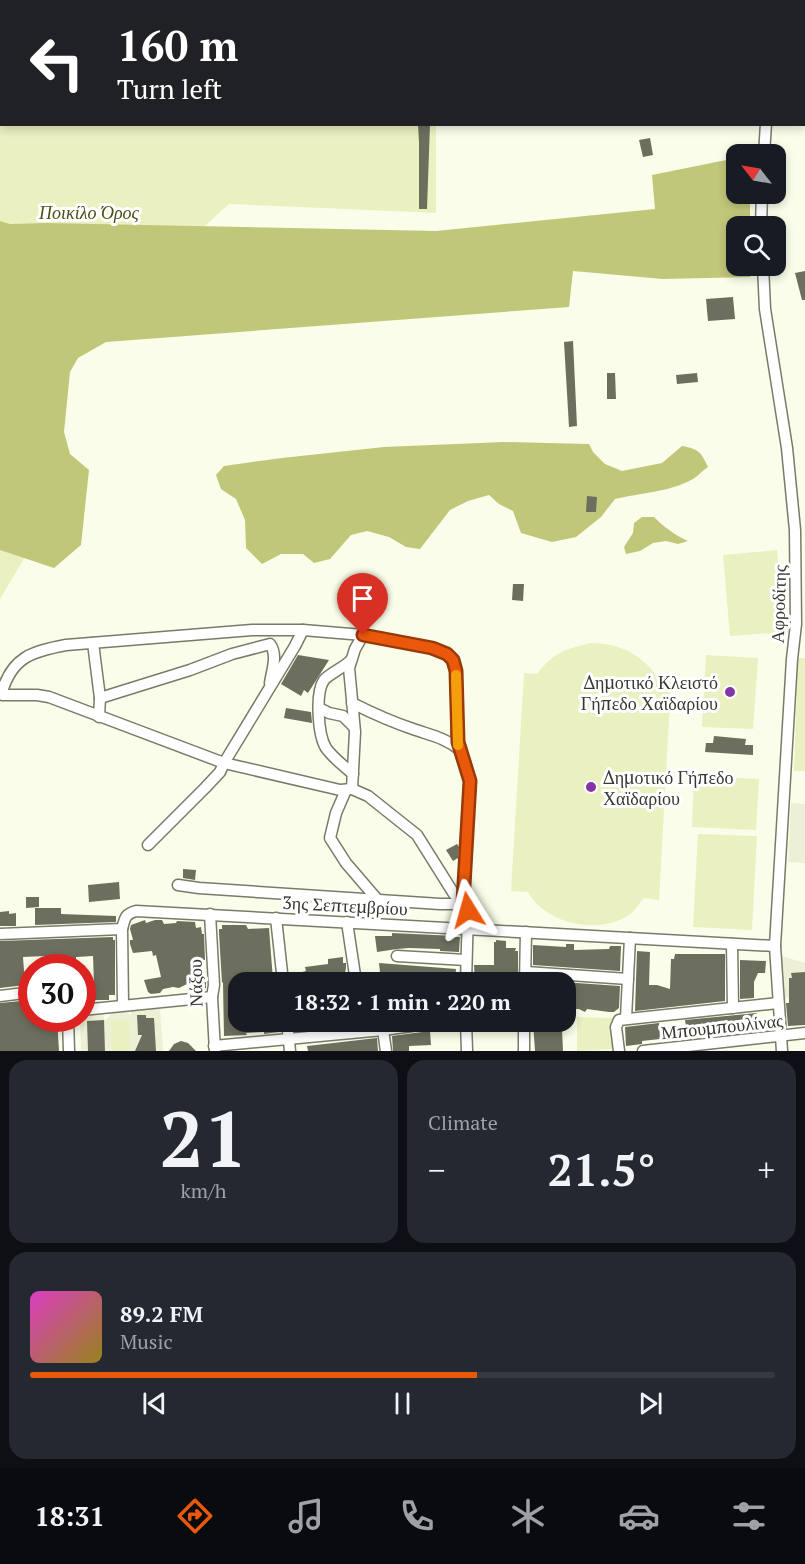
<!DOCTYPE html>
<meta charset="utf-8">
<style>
body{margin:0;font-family:"PT Serif",serif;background:#242831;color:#f1f3f6;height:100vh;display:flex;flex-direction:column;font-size:22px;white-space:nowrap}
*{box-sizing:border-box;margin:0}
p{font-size:20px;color:#9ea1a6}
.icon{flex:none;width:33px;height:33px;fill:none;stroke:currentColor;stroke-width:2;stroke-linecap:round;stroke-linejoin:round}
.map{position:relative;height:1051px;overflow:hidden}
.sheet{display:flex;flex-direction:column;gap:9px;padding:9px;background:#0d0f14;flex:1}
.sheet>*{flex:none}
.banner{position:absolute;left:0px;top:0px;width:806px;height:126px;box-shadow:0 3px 9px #0003;background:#202124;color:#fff;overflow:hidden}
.needle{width:39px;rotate:301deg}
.fabs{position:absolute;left:726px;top:144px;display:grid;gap:12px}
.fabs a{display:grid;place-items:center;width:60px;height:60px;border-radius:12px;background:#171b24;box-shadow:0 3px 9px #0003;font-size:30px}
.speed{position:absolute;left:18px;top:954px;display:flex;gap:12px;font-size:30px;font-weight:700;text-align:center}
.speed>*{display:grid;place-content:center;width:78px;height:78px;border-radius:50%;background:#171b24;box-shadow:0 3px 9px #0003;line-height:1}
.speed .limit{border:9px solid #d22;background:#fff;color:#111}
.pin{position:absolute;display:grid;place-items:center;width:51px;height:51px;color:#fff;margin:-62px -26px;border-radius:50% 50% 50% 0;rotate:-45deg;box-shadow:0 0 6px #0007}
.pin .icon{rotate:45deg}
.me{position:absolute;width:66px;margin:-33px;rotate:352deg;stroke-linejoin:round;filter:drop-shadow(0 0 4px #0008)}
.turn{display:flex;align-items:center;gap:21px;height:126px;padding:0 18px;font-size:27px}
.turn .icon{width:78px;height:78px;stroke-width:2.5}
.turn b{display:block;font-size:42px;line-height:51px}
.big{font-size:45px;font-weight:700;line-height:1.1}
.sheet .widget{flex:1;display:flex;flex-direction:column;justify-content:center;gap:9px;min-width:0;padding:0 21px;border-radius:18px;background:#242831}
.sheet .dial{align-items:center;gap:0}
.dial b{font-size:78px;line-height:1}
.song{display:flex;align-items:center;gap:18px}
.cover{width:72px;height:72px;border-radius:9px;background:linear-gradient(135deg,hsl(310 70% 55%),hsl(50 70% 35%))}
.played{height:6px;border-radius:3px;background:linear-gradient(90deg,#ea580c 60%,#363941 60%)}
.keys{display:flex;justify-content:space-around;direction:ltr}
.heat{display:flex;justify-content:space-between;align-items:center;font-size:33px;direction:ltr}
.sheet .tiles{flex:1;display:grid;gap:9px;grid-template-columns:1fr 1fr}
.widget:last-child{grid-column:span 2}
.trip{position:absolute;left:228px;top:972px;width:348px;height:60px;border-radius:18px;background:#171b24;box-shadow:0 3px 9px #0003;font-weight:700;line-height:60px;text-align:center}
.tabs{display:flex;height:96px;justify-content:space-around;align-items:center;background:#090b0e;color:#9ea1a6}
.tabs .icon{width:42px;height:42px}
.tabs .current{color:#ea580c}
.tabs b{font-size:27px;color:#f1f3f6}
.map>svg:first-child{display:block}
.built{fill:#edf0d5}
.green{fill:#ebf0c1}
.forest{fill:#c1c779}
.building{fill:#6d6f5e}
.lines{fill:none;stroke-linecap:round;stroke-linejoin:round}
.street-casing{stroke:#797b69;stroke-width:13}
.street{stroke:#fff;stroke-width:10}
.route-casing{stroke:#983908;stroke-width:15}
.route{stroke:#ea580c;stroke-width:10}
.slow{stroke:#f59e0b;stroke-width:10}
.poi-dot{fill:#8536a6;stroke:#fff;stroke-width:2}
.labels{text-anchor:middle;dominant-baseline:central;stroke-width:6;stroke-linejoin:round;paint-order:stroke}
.park-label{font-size:18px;font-style:italic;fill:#4c4f15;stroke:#fff}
.street-label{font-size:18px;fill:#383831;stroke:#fff}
.poi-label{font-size:18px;fill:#383831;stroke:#fff;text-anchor:end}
</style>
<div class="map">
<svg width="805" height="1051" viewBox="0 0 805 1051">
<rect width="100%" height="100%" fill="#fafde9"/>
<!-- built -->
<g class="built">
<polygon points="791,803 805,804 805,863 788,862"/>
<polygon points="781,956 805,963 805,996 784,998"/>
<polygon points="131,1009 160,1009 163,1051 81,1051 80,1019 82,1018 83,1016 103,1014 104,1020 106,1020 113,1012 117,1011 126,1012 131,1015"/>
</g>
<!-- green -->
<g class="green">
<polygon points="0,0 413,0 412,2 2,2 2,124 436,125 436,213 229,204 52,365 28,552 0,599"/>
<polygon points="777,550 784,632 730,636 723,555"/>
<path d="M 590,643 C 621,643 643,655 660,681 L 671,682 L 659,900 L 644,898 C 639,903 635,911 629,915 C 602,933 558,926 536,903 C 533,900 530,895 528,892 L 511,891 L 524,673 L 537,674 C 554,652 564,650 590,643 Z"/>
<polygon points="706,655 758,658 753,729 702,727"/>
<polygon points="798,658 805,658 805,771 794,771"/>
<polygon points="694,776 759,779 756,830 692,827"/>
<polygon points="698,834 757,836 752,930 693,927"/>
<polygon points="577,1017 614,1018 615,1049 577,1051"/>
<polygon points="111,1020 129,1020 130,1051 112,1051"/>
</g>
<!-- forest -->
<g class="forest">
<polygon points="0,0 386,0 386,1 2,2 1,26 0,26"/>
<polygon points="736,158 736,194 750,194 750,226 736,226 736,266 750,266 750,277 663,279 573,271 569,307 106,342 78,358 70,372 64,432 70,454 89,470 81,545 54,568 0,550 0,221 10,224 46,223 436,231 655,209 652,175"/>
<path d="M 503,442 L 589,444 L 593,452 L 605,464 L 622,471 L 662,463 L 682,446 C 699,449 701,452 708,467 C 703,470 698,476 693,479 C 670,492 640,493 615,499 L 601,517 L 576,537 L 552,542 L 521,533 L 513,511 L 499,504 L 489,495 L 468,501 L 450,510 L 420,549 L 406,547 L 389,537 L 367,531 L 351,535 L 330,559 L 314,563 L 303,554 L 281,554 L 262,564 L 246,548 L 245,520 L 236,499 L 221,489 L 216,475 L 224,466 L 282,458 L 384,447 Z"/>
<path d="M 642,517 L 654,517 C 664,527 675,535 688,541 L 678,544 L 666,541 L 653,543 L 640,551 L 626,554 L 624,547 L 633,533 L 634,523 Z"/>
</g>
<!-- building -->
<g class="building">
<polygon points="418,124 430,124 427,209 419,209 419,143"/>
<polygon points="650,138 653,155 643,157 639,140"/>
<polygon points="805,271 805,300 802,300 795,273"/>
<polygon points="733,297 735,319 708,321 706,299"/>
<polygon points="573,341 577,426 569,427 564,342"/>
<polygon points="607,373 615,373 616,399 607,399"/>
<polygon points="697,373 698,382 677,384 676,375"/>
<polygon points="587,496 597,497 596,512 586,512"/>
<polygon points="513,584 524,584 523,601 512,600"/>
<polygon points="298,655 329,660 308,693 304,690 301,696 281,684"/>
<polygon points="286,708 311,712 312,723 284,718"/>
<polygon points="714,736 746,739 745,745 753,745 753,755 705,752 706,743 713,743"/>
<polygon points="457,844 459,847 458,858 453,861 446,850"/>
<polygon points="183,869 196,870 195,880 183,878"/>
<polygon points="119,882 120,899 89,902 88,885"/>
<polygon points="26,897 39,897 39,907 26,908"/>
<polygon points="35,908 61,908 61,914 116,916 116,922 35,925"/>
<polygon points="9,911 9,914 16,913 16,926 0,926 0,912"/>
<polygon points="145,920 146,923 155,920 162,920 164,924 176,923 177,921 195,922 196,928 201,927 202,934 204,934 205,960 199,960 206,981 206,988 189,992 187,984 179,988 173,987 163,989 160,993 151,994 148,992 144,980 161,977 156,955 153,956 152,951 133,953 130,944 130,940 133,940 130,929 131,925"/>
<polygon points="222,925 246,925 248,929 269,928 273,980 271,982 238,982 238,1022 278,1022 279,1032 264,1034 264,1032 246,1033 247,1035 224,1036 223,982 222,983 219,933 219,929 222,929"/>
<polygon points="392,933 456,936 455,937 460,937 459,952 440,951 440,949 409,948 397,949 377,952 375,936 392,936"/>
<polygon points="113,937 113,940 115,940 115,995 109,995 109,1000 91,1000 82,1002 82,984 94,983 93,956 76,957 76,960 45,961 45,956 23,957 25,985 0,988 0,941"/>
<polygon points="496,940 506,941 506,948 516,948 515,951 518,951 518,979 514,982 492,980 492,982 475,982 474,965 494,965 494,942 496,942"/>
<polygon points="566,944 574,944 574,950 609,949 610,946 621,946 620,971 533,965 533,945 566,947"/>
<polygon points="637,951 650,952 649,985 657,985 670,989 671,959 674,959 675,954 725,954 725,1001 635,1011"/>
<polygon points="343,957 343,963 346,963 346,968 345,973 347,975 348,979 342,982 330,982 330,981 307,982 307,979 303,980 302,972 306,971 305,967 328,964 328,959"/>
<polygon points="740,960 766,961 765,973 758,973 754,982 754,998 740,999"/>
<polygon points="379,963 456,969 455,982 393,977 393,982 381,982"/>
<polygon points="805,972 805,1025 788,1026 786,1003 789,1003 789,978 792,978 791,973"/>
<polygon points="533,980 620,986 619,1008 614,1012 609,1012 587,1009 585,1012 579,1009 566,1009 566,982 533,982"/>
<polygon points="32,1000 32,1018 57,1018 59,1051 0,1051 0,1003"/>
<polygon points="757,1013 758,1020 762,1019 763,1030 730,1031 707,1034 707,1036 688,1038 685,1020"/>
<polygon points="137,1015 146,1015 146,1018 154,1018 156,1051 135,1051 142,1035 138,1035"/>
<polygon points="104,1020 105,1051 88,1051 87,1021"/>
<polygon points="533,1022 560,1022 566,1026 562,1029 563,1051 535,1051"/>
<polygon points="659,1023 660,1039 642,1041 642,1044 626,1046 625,1027"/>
<polygon points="430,1031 431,1045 409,1046 409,1051 393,1051 392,1036"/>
<polygon points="377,1038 378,1051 308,1051 307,1046"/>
<polygon points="181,1041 188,1043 196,1051 169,1051 174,1044"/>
</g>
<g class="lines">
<!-- street casing -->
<g class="street-casing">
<g id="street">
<polyline points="794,2 794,0"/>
<polyline points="764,154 766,124"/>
<polyline points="761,226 762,194"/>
<polyline points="763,266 765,309 787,448 795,530 796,624 792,659 775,946 782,1051"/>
<polyline points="93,643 100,698 99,717"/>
<path d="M 350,661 C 344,667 328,675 324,680 C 315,693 318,735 326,748 C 333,758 344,766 353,774"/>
<path d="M 100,698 L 190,670 L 232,654 L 270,644 C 278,655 272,670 270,683"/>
<path d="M 352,703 C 372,713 392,722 413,729 C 430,735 446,738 460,750"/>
<polyline points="319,708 329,713 343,716 354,727"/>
<polyline points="352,789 355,732 349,668 355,649 363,635"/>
<polyline points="346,790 336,813 330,838 346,863 376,898"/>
<polyline points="148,845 205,788 220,772 224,763 295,646 303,630"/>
<polyline points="178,885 199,888 440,904 456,904 463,902"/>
<path d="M 463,902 L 454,894 L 417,835 L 368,796 L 352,789 L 340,790 L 224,763 L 49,697 L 37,695 L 3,695 L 2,692 C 12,657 33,651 66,645 L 252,630 L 303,630 L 363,635 L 432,648 L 447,654 L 452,660 L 456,671 L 457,742 L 470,781 L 463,902 L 468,910 L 466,982"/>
<polyline points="210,914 214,985 212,997 215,1051"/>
<polyline points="276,918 283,982"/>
<polyline points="347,922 356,982"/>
<polyline points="0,934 122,929"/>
<polyline points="732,944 733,1008"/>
<polyline points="397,956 466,960"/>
<polyline points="526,972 628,979"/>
<polyline points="525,982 526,932"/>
<polyline points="0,996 32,992"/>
<path d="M 123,1005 L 122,929 C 125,918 125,914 136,911 L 775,946"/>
<polyline points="82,1010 212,997"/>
<polyline points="68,1018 69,1051"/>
<polyline points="626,1018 630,938"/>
<polyline points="287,1022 290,1051"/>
<polyline points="466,1022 467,1051"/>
<polyline points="524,1022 524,1051"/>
<polyline points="383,1030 386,1051"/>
<polyline points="214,1046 383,1030 440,1022"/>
<polyline points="619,1051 616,1027 619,1020 778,1003"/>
<polyline points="643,1051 805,1033"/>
</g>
</g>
<!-- street -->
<use href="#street" class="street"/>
</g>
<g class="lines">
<!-- route casing -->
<g class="route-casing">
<polyline id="route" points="363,635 432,648 447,654 453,660 456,671 458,742 470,781 463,902 468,910"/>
</g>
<!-- route -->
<use href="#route" class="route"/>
<!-- slow -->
<polyline class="slow" points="456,675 458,745"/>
</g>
<!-- markers -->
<g class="poi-dot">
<circle cx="730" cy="692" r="6"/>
<circle cx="591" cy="787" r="6"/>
</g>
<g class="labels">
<!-- park labels -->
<g class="park-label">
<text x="89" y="212">Ποικίλο Όρος</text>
</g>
<!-- street labels -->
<g class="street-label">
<text transform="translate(778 604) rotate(-88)">Αφροδίτης</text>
<text transform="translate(345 905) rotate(3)">3ης Σεπτεμβρίου</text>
<text transform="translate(195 983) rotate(-91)">Νάξου</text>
<text transform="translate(722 1026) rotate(-6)">Μπουμπουλίνας</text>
</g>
<!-- poi labels -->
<g class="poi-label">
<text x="718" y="682">Δημοτικό Κλειστό<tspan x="718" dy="21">Γήπεδο Χαϊδαρίου</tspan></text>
<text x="603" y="777" text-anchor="start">Δημοτικό Γήπεδο<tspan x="603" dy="21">Χαϊδαρίου</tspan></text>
</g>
</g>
</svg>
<div class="fabs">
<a><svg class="needle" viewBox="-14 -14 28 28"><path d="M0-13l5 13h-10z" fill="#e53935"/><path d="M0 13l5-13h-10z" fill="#9ea1a6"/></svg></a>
<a><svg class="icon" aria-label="search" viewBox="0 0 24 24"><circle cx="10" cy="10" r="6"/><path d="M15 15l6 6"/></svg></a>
</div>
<div class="speed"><div class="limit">30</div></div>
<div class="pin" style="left:363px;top:635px;background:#d93025"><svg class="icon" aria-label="arrive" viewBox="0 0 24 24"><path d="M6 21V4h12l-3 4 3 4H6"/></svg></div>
<svg class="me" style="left:468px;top:910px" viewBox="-20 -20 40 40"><path d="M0-17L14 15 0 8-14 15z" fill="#ea580c" stroke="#fff" stroke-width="4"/></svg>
<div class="trip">18:32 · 1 min · 220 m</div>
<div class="banner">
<div class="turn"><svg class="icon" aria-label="left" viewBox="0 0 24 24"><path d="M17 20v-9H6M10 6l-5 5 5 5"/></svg><div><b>160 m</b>Turn left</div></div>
</div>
</div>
<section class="sheet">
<div class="tiles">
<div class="widget dial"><b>21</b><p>km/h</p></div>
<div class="widget"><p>Climate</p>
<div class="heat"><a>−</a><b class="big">21.5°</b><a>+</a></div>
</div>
<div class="widget">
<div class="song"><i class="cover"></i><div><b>89.2 FM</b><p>Music</p></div></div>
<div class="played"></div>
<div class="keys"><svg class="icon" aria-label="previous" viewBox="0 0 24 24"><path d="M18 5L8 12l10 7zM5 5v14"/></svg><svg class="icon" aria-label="pause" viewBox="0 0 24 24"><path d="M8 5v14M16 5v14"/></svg><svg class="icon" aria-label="next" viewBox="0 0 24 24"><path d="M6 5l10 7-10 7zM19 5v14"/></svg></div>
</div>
</div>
</section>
<nav class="tabs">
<b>18:31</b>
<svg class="icon current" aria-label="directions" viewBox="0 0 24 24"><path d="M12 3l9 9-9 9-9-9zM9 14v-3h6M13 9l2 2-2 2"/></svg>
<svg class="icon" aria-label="music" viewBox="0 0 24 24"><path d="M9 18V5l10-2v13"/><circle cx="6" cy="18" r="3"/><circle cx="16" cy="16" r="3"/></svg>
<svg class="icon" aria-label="phone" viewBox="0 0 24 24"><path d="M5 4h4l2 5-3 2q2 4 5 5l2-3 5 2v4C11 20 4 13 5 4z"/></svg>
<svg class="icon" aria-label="climate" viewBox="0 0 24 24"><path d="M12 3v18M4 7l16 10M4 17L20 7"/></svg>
<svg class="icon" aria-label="car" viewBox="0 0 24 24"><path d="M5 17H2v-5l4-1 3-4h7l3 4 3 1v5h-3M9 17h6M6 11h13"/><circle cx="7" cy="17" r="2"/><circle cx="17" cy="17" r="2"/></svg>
<svg class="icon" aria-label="filters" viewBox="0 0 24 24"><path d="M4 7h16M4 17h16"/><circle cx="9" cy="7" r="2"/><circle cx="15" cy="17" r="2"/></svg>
</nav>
